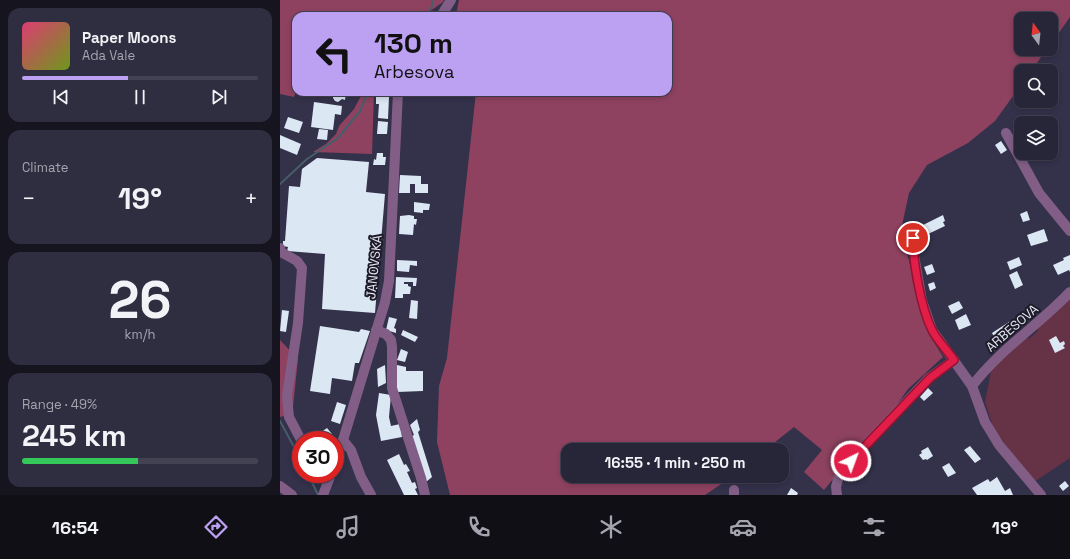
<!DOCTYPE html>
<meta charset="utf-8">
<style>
body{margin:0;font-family:"Space Grotesk",sans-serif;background:#2f2d40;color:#f1f3f6;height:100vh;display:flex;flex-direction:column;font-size:15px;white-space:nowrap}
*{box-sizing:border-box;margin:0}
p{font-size:13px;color:#a4a5ae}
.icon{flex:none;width:22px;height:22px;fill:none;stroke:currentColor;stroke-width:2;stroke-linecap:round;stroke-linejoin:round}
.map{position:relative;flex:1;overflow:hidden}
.side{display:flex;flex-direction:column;gap:8px;padding:8px;background:#15141f;width:280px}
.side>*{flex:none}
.guide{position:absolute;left:12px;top:12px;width:380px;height:84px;border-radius:12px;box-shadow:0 2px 6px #0003,0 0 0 1px #434253;background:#bca0f2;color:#111;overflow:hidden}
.needle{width:26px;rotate:345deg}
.buttons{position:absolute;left:734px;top:12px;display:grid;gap:8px}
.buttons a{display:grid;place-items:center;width:44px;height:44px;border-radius:8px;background:#272538;box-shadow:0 2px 6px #0003,0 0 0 1px #434253;font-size:20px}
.speed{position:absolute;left:12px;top:431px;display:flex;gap:8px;font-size:20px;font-weight:700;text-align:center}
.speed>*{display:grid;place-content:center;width:52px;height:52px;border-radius:50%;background:#272538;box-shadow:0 2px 6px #0003,0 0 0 1px #434253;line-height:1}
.speed .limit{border:6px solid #d22;background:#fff;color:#111}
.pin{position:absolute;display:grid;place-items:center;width:34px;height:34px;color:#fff;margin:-17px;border:2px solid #fff;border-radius:50%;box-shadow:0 1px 4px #0007}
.me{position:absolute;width:44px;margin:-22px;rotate:42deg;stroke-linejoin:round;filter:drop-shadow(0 0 3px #0008)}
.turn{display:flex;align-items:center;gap:14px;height:84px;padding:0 16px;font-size:18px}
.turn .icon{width:52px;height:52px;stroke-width:2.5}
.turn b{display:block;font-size:28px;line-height:34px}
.big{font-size:30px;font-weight:700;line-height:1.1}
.side .card{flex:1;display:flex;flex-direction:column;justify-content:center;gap:6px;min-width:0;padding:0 14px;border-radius:12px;background:#2f2d40}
.side .dial{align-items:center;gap:0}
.dial b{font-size:52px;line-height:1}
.song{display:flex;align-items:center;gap:12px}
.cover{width:48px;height:48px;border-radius:6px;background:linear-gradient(135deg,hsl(340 70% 55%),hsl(80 70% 35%))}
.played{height:4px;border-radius:2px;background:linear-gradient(90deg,#bca0f2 45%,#434253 45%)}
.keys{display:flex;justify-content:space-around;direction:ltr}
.heat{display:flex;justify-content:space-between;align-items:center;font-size:22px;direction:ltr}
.charge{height:6px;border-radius:3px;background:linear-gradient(90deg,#34c759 49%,#434253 0)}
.trip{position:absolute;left:281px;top:443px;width:228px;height:40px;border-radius:12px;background:#272538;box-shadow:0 2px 6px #0003,0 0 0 1px #434253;font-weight:700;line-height:40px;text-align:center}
.tabs{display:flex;height:64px;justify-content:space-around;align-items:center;background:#100f16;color:#a4a5ae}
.tabs .icon{width:28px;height:28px}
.tabs .on{color:#bca0f2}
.tabs b{font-size:18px;color:#f1f3f6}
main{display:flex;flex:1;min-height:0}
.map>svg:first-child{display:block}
.green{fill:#663346}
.forest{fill:#8e4260}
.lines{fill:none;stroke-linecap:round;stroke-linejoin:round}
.stream{stroke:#465e6a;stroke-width:2}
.building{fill:#dce7f4}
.minor{stroke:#825e86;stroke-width:10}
.route-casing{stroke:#92132f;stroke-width:10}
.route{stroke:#e11d48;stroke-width:7}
.labels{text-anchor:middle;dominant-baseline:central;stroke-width:4;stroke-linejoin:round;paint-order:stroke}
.street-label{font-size:13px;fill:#e4e4f4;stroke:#1c1b27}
</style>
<main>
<section class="side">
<div class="card">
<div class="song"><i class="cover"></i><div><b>Paper Moons</b><p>Ada Vale</p></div></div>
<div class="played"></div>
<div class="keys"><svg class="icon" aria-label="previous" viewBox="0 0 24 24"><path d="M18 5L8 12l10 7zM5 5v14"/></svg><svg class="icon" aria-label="pause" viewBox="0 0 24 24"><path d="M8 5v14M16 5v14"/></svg><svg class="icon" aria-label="next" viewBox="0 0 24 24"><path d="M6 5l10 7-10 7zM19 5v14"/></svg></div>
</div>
<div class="card"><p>Climate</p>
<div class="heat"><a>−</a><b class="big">19°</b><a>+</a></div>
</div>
<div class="card dial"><b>26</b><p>km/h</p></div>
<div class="card"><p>Range · 49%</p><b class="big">245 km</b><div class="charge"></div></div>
</section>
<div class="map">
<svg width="790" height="495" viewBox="0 0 790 495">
<rect width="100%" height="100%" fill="#34314b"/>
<!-- green -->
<polygon class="green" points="790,296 790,458 754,482 720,438 713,427 705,402 712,366 744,339 750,338 758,331 758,327"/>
<!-- forest -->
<g class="forest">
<polygon points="0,0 164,0 163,2 143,16 16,16 16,67 14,75 16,77 16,92 14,97 0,94"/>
<polygon points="179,0 790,0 790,17 771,44 771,19 741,19 741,49 767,49 751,71 741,71 741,85 715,121 688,143 647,165 629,193 621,230 647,331 663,357 628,389 612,412 577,450 544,490 524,472 542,450 514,427 485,450 288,450 288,476 453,476 425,495 170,495 157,442 159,386 167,358 196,92 388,92 388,16 177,16 176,15"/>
<polygon points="83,92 94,92 92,154 33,152 46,144 56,134 59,126 74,109"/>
<polygon points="0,340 18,359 13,407 4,416 0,417"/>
</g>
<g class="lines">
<!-- stream -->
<g class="stream">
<polyline points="147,16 152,6 152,0"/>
<polyline points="0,184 27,159 58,138 80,111 88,92"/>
<polyline points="0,421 21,460"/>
<polyline points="28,474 38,495"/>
</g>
</g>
<!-- building -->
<g class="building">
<polygon points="53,92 66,92 65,100 62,99 58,102 55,101 53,98"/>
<polygon points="96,97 109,97 108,119 98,118 99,104 96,104"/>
<polygon points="34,102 62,106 61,115 55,114 53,130 31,127"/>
<polygon points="8,117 23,122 19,133 4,128"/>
<polygon points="98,121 108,122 107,134 97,134"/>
<polygon points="39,129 48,130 47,140 37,139"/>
<polygon points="0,135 21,144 17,155 0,148"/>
<polygon points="721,141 727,150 721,154 715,145"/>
<polygon points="97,153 103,153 103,157 106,157 105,165 93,165 94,159 96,160"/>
<polygon points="37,158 89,162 86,192 105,194 95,313 42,309 45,254 7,251 8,247 3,246 3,241 5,241 9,186 20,187 22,169"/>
<polygon points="120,175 141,176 141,184 148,184 148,193 135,193 135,184 130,184 130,193 119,193"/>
<polygon points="134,202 150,204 149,210 143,210 143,213 134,212"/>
<polygon points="747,211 750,220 743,222 740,214"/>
<polygon points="129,215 134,216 134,219 137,219 136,225 134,224 133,235 119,234 120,216"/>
<polygon points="663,215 665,221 663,222 665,226 648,234 643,225"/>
<polygon points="764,229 768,241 751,246 747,235"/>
<polygon points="790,255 790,272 789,270 778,275 773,265 784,260 783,258"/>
<polygon points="739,257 742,265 730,270 727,262"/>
<polygon points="117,260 137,261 137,266 130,265 129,272 117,271"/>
<polygon points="652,264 655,272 647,275 644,267"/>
<polygon points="737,271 743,285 735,289 729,275"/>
<polygon points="116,277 137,278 136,286 133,286 133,282 124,282 124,284 128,284 128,286 131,287 130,294 123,294 123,298 115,298"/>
<polygon points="654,282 656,288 650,291 648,284"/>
<polygon points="131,300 138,301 137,319 129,318"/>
<polygon points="679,301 683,308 672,314 668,306"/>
<polygon points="2,310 9,311 6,332 0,331"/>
<polygon points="686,314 691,325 679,330 675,320"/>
<polygon points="109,317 117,319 114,328 116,329 116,333 106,330"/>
<polygon points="732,320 737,328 730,332 732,335 718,344 712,333"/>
<polygon points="40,326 79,332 81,329 90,331 79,363 75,363 72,381 52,378 50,394 30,391"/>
<polygon points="123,330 138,337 135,342 121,335"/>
<polygon points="776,336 780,343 784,341 785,344 783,346 785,348 775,353 769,340"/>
<polygon points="121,349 128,352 125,362 117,360"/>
<polygon points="105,365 106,383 98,387 97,369"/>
<polygon points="117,365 126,367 126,371 143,371 143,391 117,392"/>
<polygon points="648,388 653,393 644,401 640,397"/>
<polygon points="99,393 111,395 109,417 111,426 120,424 122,437 101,441 96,415"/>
<polygon points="57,402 66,405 60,424 51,421"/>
<polygon points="137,419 140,430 138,432 152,477 146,482 132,436 134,435 130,425"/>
<polygon points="47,428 52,434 44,440 37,440 39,438 37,435"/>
<polygon points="690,446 701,459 695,463 684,450"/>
<polygon points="648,447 653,456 647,460 646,459 643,460 639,455 642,453 641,451"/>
<polygon points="119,454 124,465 126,464 130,471 127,472 132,483 135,482 137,488 135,489 138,495 124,495 107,460"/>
<polygon points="669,463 676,473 668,477 662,467"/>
<polygon points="717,477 725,491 730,488 733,495 697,495 692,488 708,479 710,482"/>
<polygon points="785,481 789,486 783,491 779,486"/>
<polygon points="511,488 518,493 517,495 507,495"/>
</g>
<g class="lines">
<!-- minor -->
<g class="minor">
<polyline points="161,16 171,0"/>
<polyline points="726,133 759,193 790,231"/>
<polyline points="633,238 633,250 642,301 652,330 692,386 705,422 719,445 761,495"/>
<polyline points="0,248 1,252 17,261 22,268 18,323 7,396 9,417 21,440"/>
<polyline points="96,330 106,334 111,340 112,347 112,388 141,478 145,495"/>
<path d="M 692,386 C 720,349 759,325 790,292"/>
<polyline points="63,440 71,450 81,477 91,495"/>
<polyline points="55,462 63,440 105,302 109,281 118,92"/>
<polyline points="0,486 12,495"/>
<polyline points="454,490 454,495"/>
<polyline points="43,495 51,474"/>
<polyline points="557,495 556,487 558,479 565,469 577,454 649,378 674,360"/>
</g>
</g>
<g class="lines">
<!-- route casing -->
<g class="route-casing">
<path id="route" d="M 571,461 L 650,378 L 674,360 C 667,350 657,340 652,330 C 641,308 633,263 633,238"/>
</g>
<!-- route -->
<use href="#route" class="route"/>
</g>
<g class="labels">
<!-- street labels -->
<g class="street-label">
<text transform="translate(94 267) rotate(-84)">JANOVSKÁ</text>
<text transform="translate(732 328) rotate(-41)">ARBESOVA</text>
</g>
</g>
</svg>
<div class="buttons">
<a><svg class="needle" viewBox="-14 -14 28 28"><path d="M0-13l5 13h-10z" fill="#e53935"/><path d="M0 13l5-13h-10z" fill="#a4a5ae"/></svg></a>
<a><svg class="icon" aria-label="search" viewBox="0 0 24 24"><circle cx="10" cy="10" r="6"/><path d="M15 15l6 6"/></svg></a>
<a><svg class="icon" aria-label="layers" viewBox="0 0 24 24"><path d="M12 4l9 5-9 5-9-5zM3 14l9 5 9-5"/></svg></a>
</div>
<div class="speed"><div class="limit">30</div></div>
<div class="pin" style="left:633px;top:238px;background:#d93025"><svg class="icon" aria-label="arrive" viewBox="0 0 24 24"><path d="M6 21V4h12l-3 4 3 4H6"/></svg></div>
<svg class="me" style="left:571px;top:461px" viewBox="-20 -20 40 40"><circle r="17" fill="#e11d48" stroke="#fff" stroke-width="3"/><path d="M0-11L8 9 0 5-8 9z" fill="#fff"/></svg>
<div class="trip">16:55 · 1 min · 250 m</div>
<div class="guide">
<div class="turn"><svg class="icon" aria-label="left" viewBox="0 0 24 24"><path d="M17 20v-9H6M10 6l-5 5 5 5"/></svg><div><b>130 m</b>Arbesova</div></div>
</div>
</div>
</main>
<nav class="tabs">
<b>16:54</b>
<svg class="icon on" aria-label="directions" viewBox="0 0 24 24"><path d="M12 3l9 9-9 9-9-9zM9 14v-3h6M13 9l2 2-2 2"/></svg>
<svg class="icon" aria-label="music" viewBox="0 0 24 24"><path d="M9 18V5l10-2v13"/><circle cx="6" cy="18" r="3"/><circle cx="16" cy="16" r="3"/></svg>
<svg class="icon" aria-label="phone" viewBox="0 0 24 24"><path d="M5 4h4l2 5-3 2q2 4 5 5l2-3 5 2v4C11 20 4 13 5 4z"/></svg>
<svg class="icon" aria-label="climate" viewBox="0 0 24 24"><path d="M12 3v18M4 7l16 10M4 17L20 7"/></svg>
<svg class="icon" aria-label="car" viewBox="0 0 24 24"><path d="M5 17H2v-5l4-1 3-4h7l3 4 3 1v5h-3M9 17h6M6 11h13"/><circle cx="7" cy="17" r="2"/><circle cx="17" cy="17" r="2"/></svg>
<svg class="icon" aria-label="filters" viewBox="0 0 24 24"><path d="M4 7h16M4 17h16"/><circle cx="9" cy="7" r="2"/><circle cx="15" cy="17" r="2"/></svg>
<b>19°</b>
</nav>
